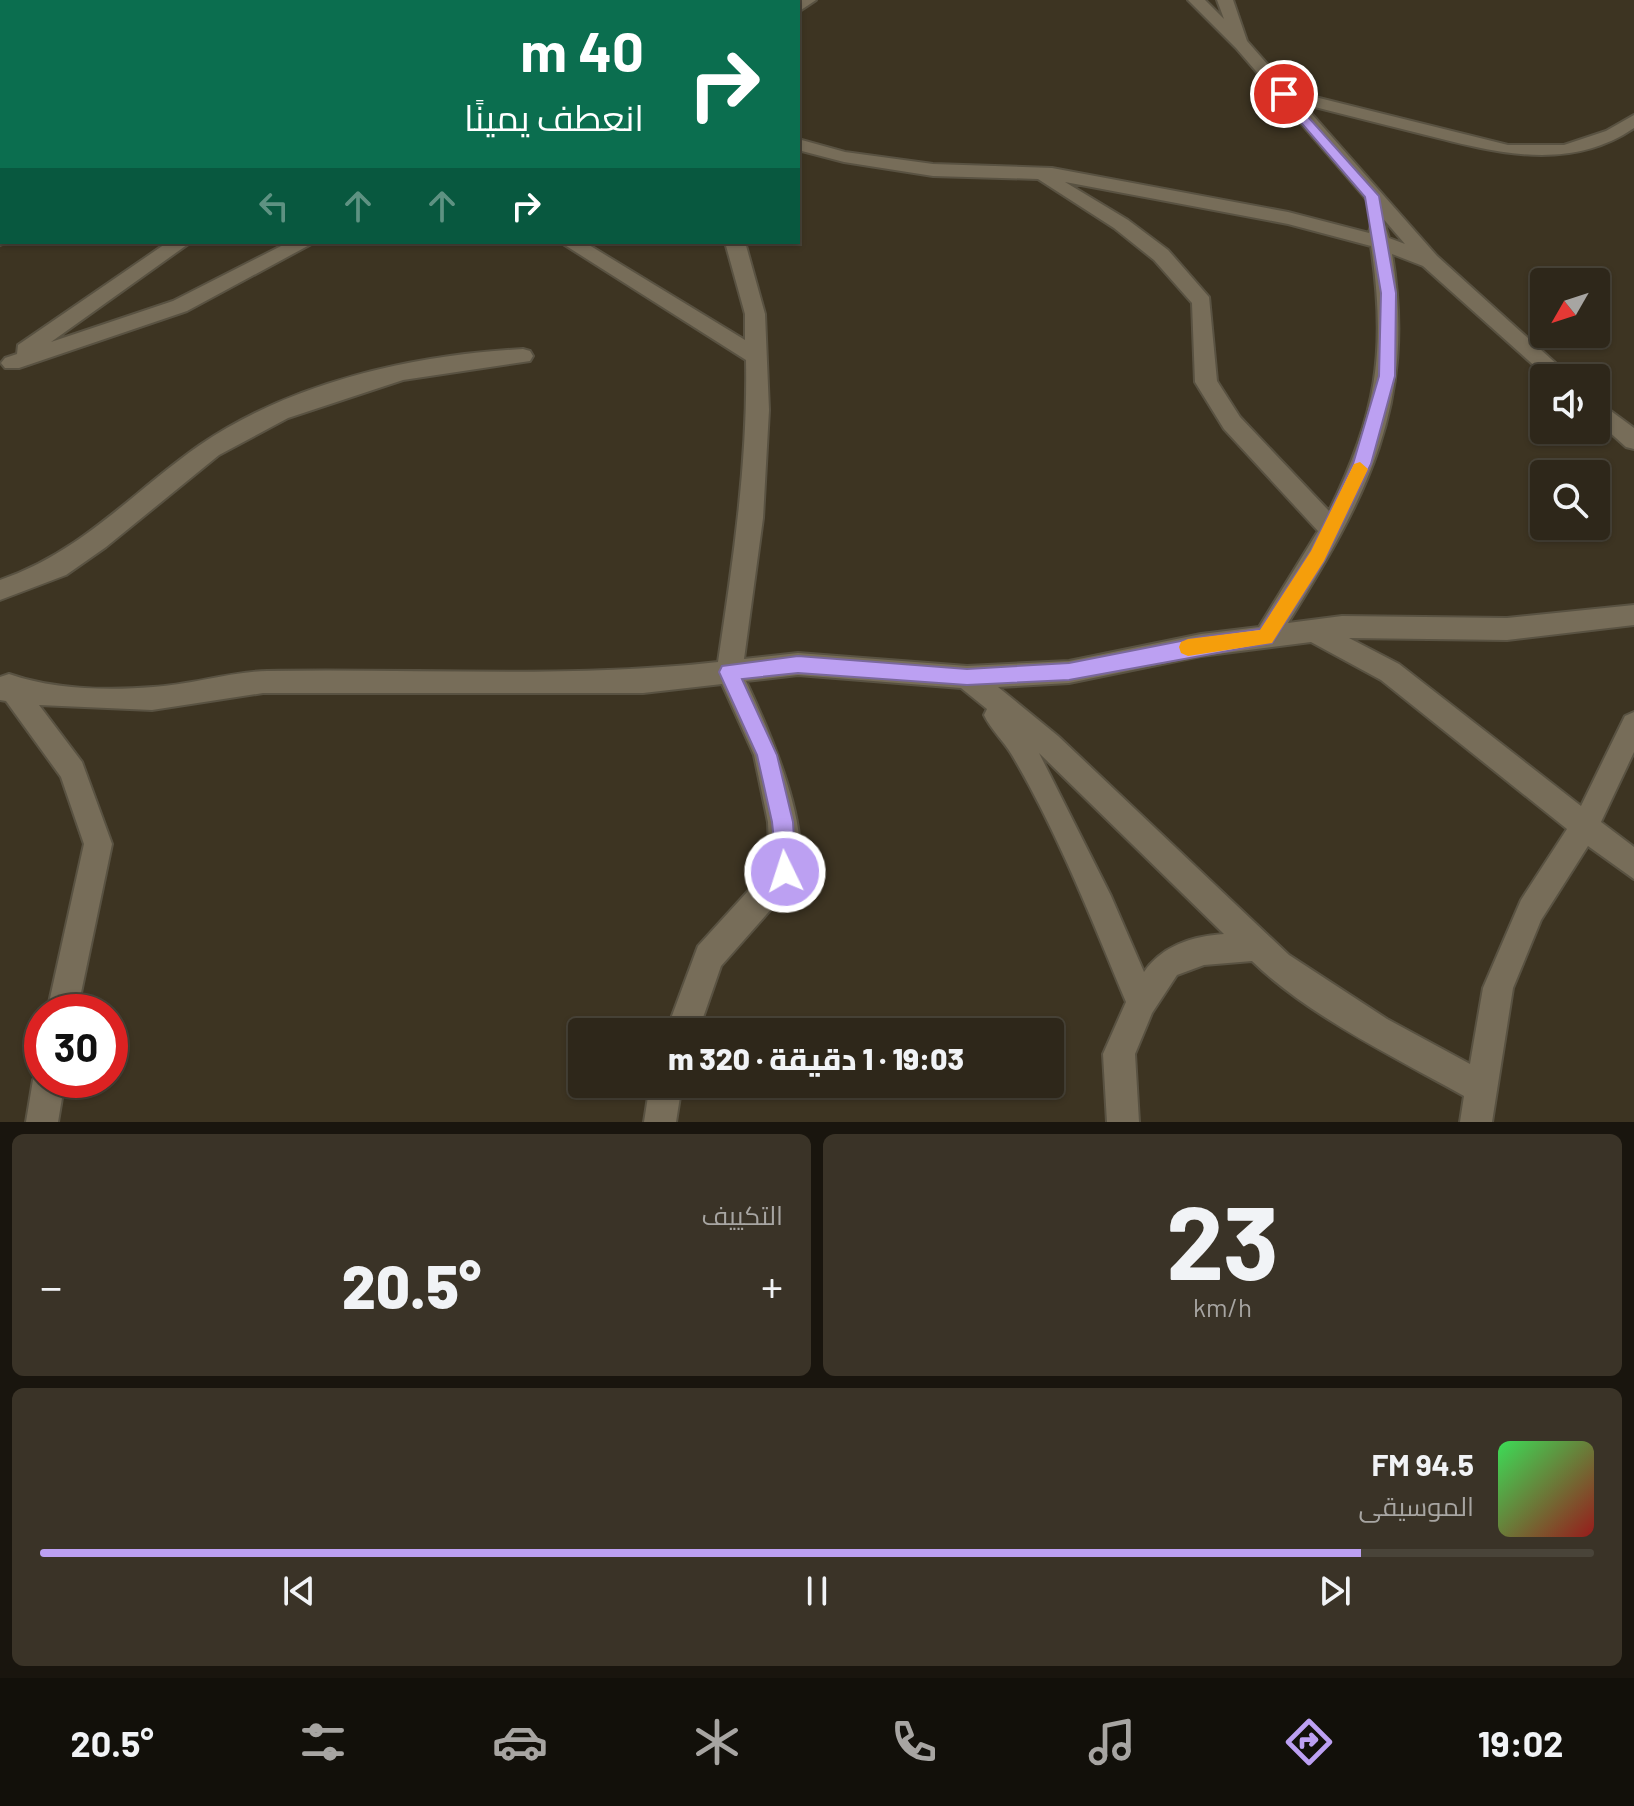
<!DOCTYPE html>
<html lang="ar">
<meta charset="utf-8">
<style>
body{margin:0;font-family:Barlow,Cairo,sans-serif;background:#3a3327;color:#f1f3f6;direction:rtl;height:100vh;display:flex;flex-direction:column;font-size:30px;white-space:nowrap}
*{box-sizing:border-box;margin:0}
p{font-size:26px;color:#a7a5a2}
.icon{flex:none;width:44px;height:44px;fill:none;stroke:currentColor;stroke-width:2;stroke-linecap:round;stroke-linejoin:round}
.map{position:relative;height:1122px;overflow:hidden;direction:ltr}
.side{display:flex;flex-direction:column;gap:12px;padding:12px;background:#19150e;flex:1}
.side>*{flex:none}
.guide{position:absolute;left:0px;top:0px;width:800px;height:244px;box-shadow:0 2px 6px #0004,0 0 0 2px #494439;direction:rtl;background:#0b6e4f;color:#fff;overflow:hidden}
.needle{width:52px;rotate:231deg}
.tools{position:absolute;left:1530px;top:268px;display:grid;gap:16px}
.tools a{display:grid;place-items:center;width:80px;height:80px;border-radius:8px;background:#2e271a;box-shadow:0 2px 6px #0004,0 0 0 2px #494439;font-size:40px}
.speed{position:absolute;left:24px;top:994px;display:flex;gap:16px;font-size:40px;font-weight:700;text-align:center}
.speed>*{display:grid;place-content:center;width:104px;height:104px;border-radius:50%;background:#2e271a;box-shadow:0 2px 6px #0004,0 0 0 2px #494439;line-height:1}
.speed .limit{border:12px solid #d22;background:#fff;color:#111}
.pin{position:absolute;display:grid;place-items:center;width:68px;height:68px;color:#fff;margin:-34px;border:4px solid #fff;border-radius:50%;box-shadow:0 2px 8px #0007}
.me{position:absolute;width:88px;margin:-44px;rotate:356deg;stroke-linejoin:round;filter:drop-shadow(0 0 6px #0008)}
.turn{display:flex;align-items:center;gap:28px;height:168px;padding:0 24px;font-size:36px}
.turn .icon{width:104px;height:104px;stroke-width:2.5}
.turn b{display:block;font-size:56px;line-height:68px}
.lanes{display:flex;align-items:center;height:76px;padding:0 24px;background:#0003;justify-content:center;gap:40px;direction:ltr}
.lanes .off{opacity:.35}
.big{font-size:60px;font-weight:800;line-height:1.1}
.side .tile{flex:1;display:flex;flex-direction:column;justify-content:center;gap:12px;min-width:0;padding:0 28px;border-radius:12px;background:#3a3327}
.side .dial{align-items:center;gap:0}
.dial b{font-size:104px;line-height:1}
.song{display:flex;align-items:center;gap:24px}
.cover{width:96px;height:96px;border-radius:12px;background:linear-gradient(135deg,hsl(130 70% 55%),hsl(0 70% 35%))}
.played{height:8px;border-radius:4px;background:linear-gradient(90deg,#bca0f2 85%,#494439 85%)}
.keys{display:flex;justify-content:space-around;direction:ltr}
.heat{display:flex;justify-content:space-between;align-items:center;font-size:44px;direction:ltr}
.side .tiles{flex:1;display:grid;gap:12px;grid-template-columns:1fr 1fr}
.tile:last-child{grid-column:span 2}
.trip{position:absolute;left:568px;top:1018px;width:496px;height:80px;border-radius:8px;background:#2e271a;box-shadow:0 2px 6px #0004,0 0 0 2px #494439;font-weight:800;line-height:80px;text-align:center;direction:rtl}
.tabs{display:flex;height:128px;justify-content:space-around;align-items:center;background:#12100a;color:#a7a5a2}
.tabs .icon{width:56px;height:56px}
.tabs .active{color:#bca0f2}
.tabs b{font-size:36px;color:#f1f3f6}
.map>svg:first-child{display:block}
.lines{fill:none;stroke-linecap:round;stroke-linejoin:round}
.street-casing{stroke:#595242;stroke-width:4}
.street{fill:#776d59;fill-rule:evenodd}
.route{fill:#bca0f2;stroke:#7a689d;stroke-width:2}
.slow{fill:#f59e0b}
</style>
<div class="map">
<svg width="1634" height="1122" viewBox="0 0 1634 1122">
<rect width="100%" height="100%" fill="#3d3422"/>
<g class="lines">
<!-- street casing -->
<g class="street-casing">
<g id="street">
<polygon points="371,0 387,0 388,2 372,2"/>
<polygon points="540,0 557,0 559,2 542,2"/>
<polygon points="798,0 816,0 798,12 798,2 795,2"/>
<path d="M 1188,0 L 1205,0 L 1224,19 L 1217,0 L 1233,0 L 1247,41 L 1291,91 L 1508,145 L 1564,145 L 1606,131 L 1634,115 L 1634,128 C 1568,173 1493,152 1422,134 C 1382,124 1342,114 1303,104 L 1437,256 L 1572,378 L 1548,378 L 1423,266 L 1392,254 C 1417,405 1366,498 1288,623 L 1342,616 L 1507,618 L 1634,605 L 1634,625 L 1507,640 L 1349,638 L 1399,664 L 1581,806 L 1625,716 L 1634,712 L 1634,752 L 1601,822 L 1634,847 L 1634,879 L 1588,846 L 1541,920 L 1513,988 L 1492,1122 L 1460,1122 L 1464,1096 C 1396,1058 1307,1015 1252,961 L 1204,965 L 1177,975 L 1152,1013 L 1135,1054 L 1139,1122 L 1107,1122 L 1103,1054 L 1126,1002 C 1092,920 1057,831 1012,755 C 1004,741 991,730 984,715 L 987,709 L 961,688 L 798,675 L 746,681 C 767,726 816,834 795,882 L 721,966 L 698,1032 L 666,1032 L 698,946 L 770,867 L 768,822 L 754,755 L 722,684 L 643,693 L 263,693 L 152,710 L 39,705 L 82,762 L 112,844 L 77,1012 L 47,1012 L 84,844 L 61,777 L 6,701 L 0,700 L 0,677 L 9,674 C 51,689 107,691 153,687 C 191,685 229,672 267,671 C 417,668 568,679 718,662 C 733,561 748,462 746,360 L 560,242 L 584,242 L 745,340 L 745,314 L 725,242 L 745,242 L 765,314 L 769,410 L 763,518 L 744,659 L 798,653 L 967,666 L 1069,661 L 1201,634 L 1259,627 L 1318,531 L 1224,429 L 1195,382 L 1192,303 L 1154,260 L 1114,228 L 1038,179 L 933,176 L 844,162 L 798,150 L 798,139 L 845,152 L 933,164 L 1052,168 L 1288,212 L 1369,233 L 1371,225 L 1385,225 L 1389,238 L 1405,244 L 1236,48 ZM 1065,182 L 1288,224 L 1371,246 C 1387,351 1376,416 1329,511 L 1240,417 L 1217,381 L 1209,297 L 1168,250 L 1128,220 ZM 1311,642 L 1381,680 L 1567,829 L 1521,900 L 1483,988 L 1470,1064 L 1387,1019 L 1289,955 L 1058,736 L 998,687 L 1069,683 L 1201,656 ZM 1039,753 L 1040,754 L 1224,934 C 1192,936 1162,946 1144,972 L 1111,896 Z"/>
<polygon points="2,16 2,26 0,27 0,17"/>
<polygon points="0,74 2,74 0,85"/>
<rect x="0" y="115" width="2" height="15"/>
<polygon points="0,231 2,242 8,242 0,245"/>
<polygon points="168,242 191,242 51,342 173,301 289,242 315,242 187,311 19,368 5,368 1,363 5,358 17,354 18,345"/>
<path d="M 523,349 L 530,351 L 533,356 L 530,361 L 403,380 L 288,418 L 219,455 L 106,547 L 66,575 L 0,600 L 0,580 C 82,552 131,493 200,445 C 292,382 413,355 523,349 Z"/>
<polygon points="1596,400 1634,428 1634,449 1626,447 1596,420"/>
<polygon points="42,1067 42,1080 65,1080 58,1122 26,1122 33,1080"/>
<polygon points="650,1084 682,1084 676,1122 644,1122"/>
</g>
</g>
<!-- street -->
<use href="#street" class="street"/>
</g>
<!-- route -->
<polygon class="route" points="1284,90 1379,196 1396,293 1395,376 1371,464 1324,561 1272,643 1069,680 967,685 798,673 742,679 777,755 793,822 796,872 793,879 785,882 778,879 772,822 757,755 719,672 722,666 798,656 967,669 1069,663 1201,637 1260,629 1311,551 1353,464 1379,376 1381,293 1365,197 1279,97 1279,91"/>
<!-- slow -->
<polygon class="slow" points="1360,462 1368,469 1324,561 1272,643 1188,656 1181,653 1179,647 1181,642 1188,639 1260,630 1311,551 1354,464"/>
</svg>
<div class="tools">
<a><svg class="needle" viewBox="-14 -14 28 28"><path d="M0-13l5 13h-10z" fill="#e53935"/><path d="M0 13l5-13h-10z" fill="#a7a5a2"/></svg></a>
<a><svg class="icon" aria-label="sound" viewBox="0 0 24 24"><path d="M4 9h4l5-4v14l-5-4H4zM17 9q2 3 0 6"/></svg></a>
<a><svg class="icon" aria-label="search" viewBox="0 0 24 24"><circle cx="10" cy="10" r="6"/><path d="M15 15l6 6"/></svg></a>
</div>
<div class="speed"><div class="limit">30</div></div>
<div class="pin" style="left:1284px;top:94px;background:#d93025"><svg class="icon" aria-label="arrive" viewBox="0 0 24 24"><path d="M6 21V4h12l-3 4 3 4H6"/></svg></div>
<svg class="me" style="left:785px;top:872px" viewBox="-20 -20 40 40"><circle r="17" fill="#bca0f2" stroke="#fff" stroke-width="3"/><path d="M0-11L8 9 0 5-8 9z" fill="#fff"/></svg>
<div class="trip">19:03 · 1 دقيقة · 320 m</div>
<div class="guide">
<div class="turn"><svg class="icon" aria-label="right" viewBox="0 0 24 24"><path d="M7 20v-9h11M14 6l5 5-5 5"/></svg><div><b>40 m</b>انعطف يمينًا</div></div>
<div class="lanes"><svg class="icon off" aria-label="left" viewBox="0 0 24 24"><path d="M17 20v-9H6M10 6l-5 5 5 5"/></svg><svg class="icon off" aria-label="ahead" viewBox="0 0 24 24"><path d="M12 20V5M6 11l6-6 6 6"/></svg><svg class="icon off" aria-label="ahead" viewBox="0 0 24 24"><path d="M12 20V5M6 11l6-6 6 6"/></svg><svg class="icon" aria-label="right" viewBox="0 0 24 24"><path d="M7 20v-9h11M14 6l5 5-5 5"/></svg></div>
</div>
</div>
<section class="side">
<div class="tiles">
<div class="tile dial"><b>23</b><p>km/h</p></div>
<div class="tile"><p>التكييف</p>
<div class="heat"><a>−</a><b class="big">20.5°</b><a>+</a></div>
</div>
<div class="tile">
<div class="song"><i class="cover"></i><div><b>94.5 FM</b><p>الموسيقى</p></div></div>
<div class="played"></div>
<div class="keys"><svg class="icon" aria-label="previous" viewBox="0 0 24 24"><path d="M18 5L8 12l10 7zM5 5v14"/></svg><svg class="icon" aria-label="pause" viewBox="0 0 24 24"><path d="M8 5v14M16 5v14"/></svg><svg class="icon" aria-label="next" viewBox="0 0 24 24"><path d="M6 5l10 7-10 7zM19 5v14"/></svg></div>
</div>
</div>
</section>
<nav class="tabs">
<b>19:02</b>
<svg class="icon active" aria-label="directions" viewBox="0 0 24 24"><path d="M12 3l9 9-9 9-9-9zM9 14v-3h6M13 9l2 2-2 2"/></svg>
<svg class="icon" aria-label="music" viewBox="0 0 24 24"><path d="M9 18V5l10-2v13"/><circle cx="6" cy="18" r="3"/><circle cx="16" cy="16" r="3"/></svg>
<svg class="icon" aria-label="phone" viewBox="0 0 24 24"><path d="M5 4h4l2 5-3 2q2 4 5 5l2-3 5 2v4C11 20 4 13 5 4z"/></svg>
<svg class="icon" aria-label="climate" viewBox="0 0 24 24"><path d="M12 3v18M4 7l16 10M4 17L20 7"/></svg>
<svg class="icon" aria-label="car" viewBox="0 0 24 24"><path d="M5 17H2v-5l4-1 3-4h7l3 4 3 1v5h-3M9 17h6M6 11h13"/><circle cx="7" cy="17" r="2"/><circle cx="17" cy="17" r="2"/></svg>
<svg class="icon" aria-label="filters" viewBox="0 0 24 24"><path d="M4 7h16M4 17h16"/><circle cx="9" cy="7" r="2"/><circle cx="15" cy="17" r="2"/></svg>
<b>20.5°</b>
</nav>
